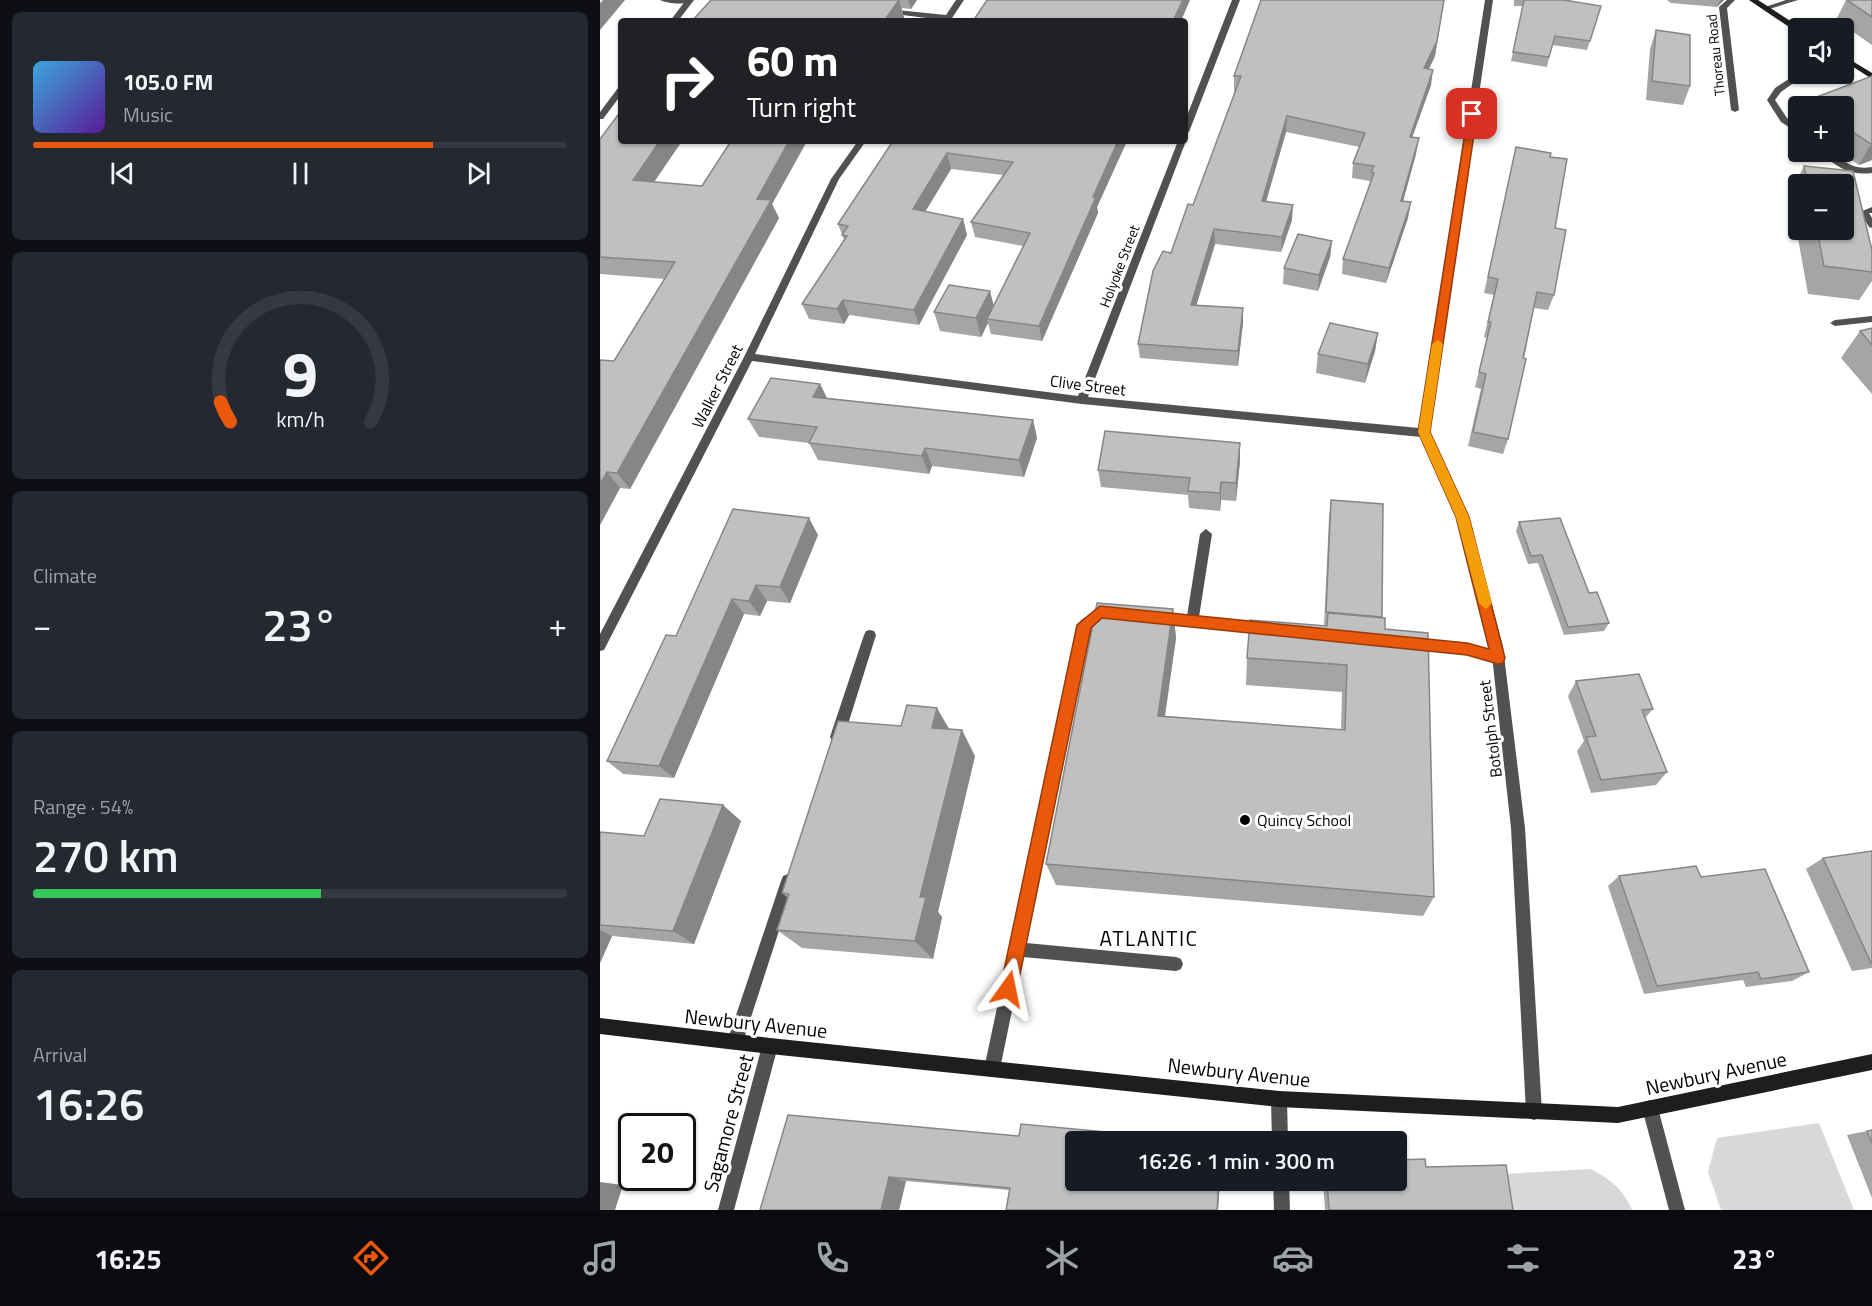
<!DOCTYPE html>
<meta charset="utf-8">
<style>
body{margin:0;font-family:"Titillium Web",sans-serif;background:#242831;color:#f1f3f6;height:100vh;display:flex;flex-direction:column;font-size:22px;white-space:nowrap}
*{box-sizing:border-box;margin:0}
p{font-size:20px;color:#9ea1a6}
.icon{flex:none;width:33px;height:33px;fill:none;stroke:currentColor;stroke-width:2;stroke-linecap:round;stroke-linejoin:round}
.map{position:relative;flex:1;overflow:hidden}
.panel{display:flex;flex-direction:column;gap:12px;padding:12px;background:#0d0f14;width:600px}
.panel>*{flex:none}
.banner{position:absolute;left:18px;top:18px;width:570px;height:126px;border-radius:6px;box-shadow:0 2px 4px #0004;background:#202124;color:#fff;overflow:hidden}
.tools{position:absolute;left:1188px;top:18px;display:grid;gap:12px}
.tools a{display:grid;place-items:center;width:66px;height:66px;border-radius:6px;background:#171b24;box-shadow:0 2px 4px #0004;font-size:30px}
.speed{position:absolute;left:18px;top:1113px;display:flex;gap:12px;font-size:30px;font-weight:700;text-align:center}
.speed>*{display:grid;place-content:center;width:78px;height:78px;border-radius:50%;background:#171b24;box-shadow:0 2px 4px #0004;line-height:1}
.speed .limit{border:3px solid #111;border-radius:9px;background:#fff;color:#111}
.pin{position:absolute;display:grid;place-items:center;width:51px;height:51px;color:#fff;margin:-26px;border-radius:12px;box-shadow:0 3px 9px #0006}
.me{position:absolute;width:66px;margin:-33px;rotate:12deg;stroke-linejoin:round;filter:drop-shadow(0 0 4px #0008)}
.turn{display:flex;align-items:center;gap:21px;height:126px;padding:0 30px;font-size:27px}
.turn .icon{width:78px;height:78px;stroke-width:2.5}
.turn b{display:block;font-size:42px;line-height:51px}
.big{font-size:45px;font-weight:600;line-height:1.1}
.panel .widget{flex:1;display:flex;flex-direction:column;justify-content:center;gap:9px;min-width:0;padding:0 21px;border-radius:9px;background:#242831}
.panel .dial{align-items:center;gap:0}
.dial svg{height:156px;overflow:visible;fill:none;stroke:#363941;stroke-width:7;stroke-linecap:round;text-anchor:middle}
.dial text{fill:#f1f3f6;stroke:none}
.song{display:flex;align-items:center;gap:18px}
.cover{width:72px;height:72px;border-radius:9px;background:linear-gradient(135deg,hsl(200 70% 55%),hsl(270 70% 35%))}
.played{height:6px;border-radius:3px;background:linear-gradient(90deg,#ea580c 75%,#363941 75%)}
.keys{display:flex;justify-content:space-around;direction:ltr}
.heat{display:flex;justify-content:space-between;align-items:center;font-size:33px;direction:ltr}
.charge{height:9px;border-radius:4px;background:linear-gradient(90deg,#34c759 54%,#363941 0)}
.trip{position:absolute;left:465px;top:1131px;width:342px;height:60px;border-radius:6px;background:#171b24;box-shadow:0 2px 4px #0004;font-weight:600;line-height:60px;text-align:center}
.menu{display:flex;height:96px;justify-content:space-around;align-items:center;background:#090b0e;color:#9ea1a6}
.menu .icon{width:42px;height:42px}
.menu .current{color:#ea580c}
.menu b{font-size:27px;color:#f1f3f6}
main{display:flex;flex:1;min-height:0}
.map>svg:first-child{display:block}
.green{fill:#d8d8d8}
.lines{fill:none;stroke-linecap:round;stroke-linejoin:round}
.lane{fill:#515151;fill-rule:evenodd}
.street{fill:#515151;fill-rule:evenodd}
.secondary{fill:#1e1e1e;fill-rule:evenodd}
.wall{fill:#a5a5a5;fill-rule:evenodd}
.shaded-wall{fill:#868686}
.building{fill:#c0c0c0;stroke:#868686;stroke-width:1.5}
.route{fill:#ea580c;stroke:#983908;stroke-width:1.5}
.slow{fill:#f59e0b}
.poi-dot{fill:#000;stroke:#fff;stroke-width:2}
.labels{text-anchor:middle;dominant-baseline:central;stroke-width:6;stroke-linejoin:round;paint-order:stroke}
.far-street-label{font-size:14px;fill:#000;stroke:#fff}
.street-label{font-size:16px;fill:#000;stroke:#fff}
.poi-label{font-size:16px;fill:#000;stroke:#fff;text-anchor:start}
.near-street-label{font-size:20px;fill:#000;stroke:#fff}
.near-neighbourhood-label{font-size:21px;letter-spacing:1.5px;fill:#000;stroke:#fff}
</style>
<main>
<section class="panel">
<div class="widget">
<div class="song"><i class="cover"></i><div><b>105.0 FM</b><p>Music</p></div></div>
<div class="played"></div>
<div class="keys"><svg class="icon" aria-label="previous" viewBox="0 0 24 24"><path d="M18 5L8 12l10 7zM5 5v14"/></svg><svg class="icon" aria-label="pause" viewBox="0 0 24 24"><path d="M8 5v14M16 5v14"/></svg><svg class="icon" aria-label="next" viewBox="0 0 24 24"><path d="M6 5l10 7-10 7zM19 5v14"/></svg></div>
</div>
<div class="widget dial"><svg viewBox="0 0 100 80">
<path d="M14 69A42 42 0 1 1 86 69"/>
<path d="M14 69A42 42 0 0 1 9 59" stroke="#ea580c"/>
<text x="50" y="56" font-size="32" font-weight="700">9</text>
<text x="50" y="72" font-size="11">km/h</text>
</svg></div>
<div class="widget"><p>Climate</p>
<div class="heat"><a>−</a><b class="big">23°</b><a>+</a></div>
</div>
<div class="widget"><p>Range · 54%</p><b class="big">270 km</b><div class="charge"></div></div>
<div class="widget"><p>Arrival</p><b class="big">16:26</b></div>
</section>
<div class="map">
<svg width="1272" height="1210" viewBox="0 0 1272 1210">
<rect width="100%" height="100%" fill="#fff"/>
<!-- green -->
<g class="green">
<polygon points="1219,1123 1254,1210 1121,1210 1108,1172 1117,1138"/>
<path d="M 991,1169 C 1011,1180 1023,1189 1032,1210 L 910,1210 L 904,1174 Z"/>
</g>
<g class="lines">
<!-- lane -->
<g class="lane">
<path d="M 60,0 L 92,0 L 93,1 C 85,5 68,4 60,0 Z"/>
<polygon points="1198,73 1206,74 1181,92 1175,100 1187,118 1198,127 1198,133 1181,122 1167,100 1175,88"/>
<path d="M 1221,152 C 1239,150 1245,172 1272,167 L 1272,173 C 1251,176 1235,167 1221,152 Z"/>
<polygon points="1272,207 1272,213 1269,213 1272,218 1272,228 1269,227 1260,212"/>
<polygon points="1272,316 1272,322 1235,326 1230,323 1235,320"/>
<polygon points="606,529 612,534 599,617 663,623 667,624 669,628 667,632 663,633 554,622 552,618 554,614 558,613 587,616 600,534"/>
<polygon points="500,607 512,609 514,613 512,617 502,617 490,628 426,943 576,957 581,959 583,964 581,969 576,971 423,957 400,1069 398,1075 392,1077 386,1075 384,1069 478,625 480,621"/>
<polygon points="270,630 274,631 276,635 244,737 242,741 237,743 232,741 230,737 264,635 266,631"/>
<polygon points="812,638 867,644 902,654 904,658 902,662 898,663 867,654 812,648 808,647 806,643 808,639"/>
<polygon points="188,874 193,876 195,881 143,1042 140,1047 135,1050 130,1047 127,1042 181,881 183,876"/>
</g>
<!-- street -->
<g class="street">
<polygon points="86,0 94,0 78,21 70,21"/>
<polygon points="356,0 364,0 350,21 287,13 283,11 287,9 346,15"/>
<polygon points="632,0 640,0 589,132 585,134 585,121"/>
<polygon points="885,0 893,0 829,431 869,517 903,647 925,828 942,1112 940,1118 934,1120 928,1118 926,1112 911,828 891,647 857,517 821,437 482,404 152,361 4,650 0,651 0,634 144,357 231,179 258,141 266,141 239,179 155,354 478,396 578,141 585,141 585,139 586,141 488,397 819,428"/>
<polygon points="1127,0 1135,0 1127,8 1139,110 1135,112 1131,110 1119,7"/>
<polygon points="1186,0 1198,0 1166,10 1162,8"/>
<polygon points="18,88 21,88 21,95 3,119 0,119 0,112"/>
<polygon points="170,1038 175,1041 178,1046 134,1210 118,1210 162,1046 165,1041"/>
<polygon points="679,1091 685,1093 687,1099 688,1142 672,1142 671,1099 673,1093"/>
<polygon points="1050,1100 1056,1102 1058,1108 1085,1210 1069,1210 1042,1108 1044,1102"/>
<polygon points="673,1180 689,1180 690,1210 674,1210"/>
</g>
<!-- secondary -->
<g class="secondary">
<polygon points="1149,0 1158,0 1201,28 1198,28 1198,31 1195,31"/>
<polygon points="1244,56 1272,73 1272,79 1244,61"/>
<polygon points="0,1018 170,1038 679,1091 1018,1107 1272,1054 1272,1070 1018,1123 679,1107 170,1054 0,1034"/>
</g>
</g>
<!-- wall -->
<g class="wall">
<polygon points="111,0 317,0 311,9 302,8 304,18"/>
<polygon points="844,0 835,56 829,69 831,85 812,137 816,154 803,201 808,218 786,283 742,274 743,259 770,184 770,181 752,178 753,163 760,147 686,132 666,201 692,220 681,252 615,244 596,305 643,308 643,323 638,366 540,358 538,344 571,253 593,205 636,91 634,91 634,76"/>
<polygon points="914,0 964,0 1001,6 987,50 952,45 947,67 911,61 923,6 914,6"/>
<polygon points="1067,0 1124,0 1117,7 1071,3"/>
<polygon points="1246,0 1272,0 1272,45 1236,20"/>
<polygon points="1056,30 1090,86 1083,105 1046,100 1050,49"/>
<polygon points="1272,76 1272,160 1259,165 1239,152 1244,152 1244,106 1203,106 1206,101"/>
<polygon points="1198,115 1198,124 1195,122"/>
<polygon points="0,139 21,141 82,141 54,182 102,186 207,141 172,204 179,218 30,489 20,488 0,525 14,361 65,279 0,274"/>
<polygon points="293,141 527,141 497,207 498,213 442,341 391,334 388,323 381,337 340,331 334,312 394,306 423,246 375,237 371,222 403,175 351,169 325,212 363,219 367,235 319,325 249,315 244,324 209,319 202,304 244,240 238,224"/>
<polygon points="916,147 950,157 955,228 954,295 948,310 934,308 908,439 903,454 868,446 881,389 875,387 887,338 884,337 894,295 884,293"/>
<path d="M 1204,166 L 1253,171 L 1272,250 L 1272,281 L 1259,300 L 1208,294 L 1190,194 ZM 1198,184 L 1244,184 L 1244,230 L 1198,230 Z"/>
<polygon points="732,241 730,257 718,291 683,284 684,268"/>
<polygon points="1272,328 1272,394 1241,358 1260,331"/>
<polygon points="778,333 775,351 765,383 716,373 718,354"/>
<polygon points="220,384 227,398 433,420 437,438 424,477 332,466 329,474 218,460 209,443 159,437 148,419"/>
<polygon points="640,443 640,461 636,501 621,500 620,511 589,508 588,495 501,487 498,470"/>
<polygon points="731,500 783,504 782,618 785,629 834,897 823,916 456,885 446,864 573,609 576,638 565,716 741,730 742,692 646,685 647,658 724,626 729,517"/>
<polygon points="919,522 989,593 1009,623 1004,631 964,635 938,563 928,564 916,531"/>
<polygon points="218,535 190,603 167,601 160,616 144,614 74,778 23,774 7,761 76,636"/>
<polygon points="976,681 1053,709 1045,718 1067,772 1056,785 991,793 977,751 984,741 968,696"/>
<polygon points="349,729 375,756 338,912 342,917 333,959 202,948 177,930 188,898 182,893"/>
<polygon points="141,821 94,944 12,936 0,963 0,832 44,836"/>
<polygon points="1272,851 1272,968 1252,971 1206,869 1223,858"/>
<polygon points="1019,876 1101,877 1209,972 1192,981 1146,987 1143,980 1044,994 1008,886"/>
<polygon points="188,1115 620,1180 618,1210 406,1210 409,1190 306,1181 299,1210 160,1210"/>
<polygon points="1272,1130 1272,1198 1247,1135"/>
<polygon points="826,1167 913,1210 725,1210 723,1180 796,1180"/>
</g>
<!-- shaded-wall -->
<g class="shaded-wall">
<polygon points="3,0 25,0 0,30 0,3"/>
<polygon points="299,0 304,18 302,21 284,21"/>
<polygon points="308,0 317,0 311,9"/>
<polygon points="583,0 590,0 581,21 573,21"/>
<polygon points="844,0 835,56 822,83 824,68"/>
<polygon points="1120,0 1124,0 1117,7"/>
<polygon points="833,70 831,85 807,152 810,137"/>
<polygon points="687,116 686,132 662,216 662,201"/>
<polygon points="819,138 816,154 799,216 801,201"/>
<polygon points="60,141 82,141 43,198 33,180"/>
<polygon points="189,141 207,141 172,204 179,218 30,489 17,473 157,199"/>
<polygon points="518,141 527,141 497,207 498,213 442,341 439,326 493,197"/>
<polygon points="1272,143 1272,160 1259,165 1271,144"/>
<polygon points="347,153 351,169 317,225 313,209"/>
<polygon points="811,202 808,218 786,283 789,268"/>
<polygon points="693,205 692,220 681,252 682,237"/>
<polygon points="363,219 367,235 319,325 314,310"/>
<polygon points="614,229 615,244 592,320 591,305"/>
<polygon points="732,241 730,257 718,291 719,275"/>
<polygon points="390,291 395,310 387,319 388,323 381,337 376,318"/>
<polygon points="243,300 249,315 244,324 237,309"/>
<polygon points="643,308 643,323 638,366 638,351"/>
<polygon points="778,333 775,351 765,383 768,364"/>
<polygon points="220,384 229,402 213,397"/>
<polygon points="433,420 437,438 424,477 419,460"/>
<polygon points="640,443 640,461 636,501 636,483"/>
<polygon points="325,448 332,466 329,474 322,456"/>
<polygon points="7,472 20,488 0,525 0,484"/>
<polygon points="621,482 621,500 620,511 620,493"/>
<polygon points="209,518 218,535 190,603 180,587"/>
<polygon points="156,585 167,601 160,616 149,601"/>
<polygon points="132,599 144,614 74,778 59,766"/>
<polygon points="573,609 576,638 561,742 558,716"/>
<polygon points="337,708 352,734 332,728"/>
<polygon points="362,730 375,756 338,912 342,917 333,959 315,941 320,897"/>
<polygon points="123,805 141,821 94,944 73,931"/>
<polygon points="0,930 12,936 0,963"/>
<polygon points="289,1177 306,1181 299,1210 281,1210"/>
<polygon points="619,1180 620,1180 618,1210 617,1210"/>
<polygon points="0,1182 23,1185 15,1210 0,1210"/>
</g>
<!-- building -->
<g class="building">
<polygon points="111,0 299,0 284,21 92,21"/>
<polygon points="387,0 583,0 573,21 373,21"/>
<polygon points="661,0 844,0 837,41 824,68 833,70 810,137 819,138 801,201 811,202 789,268 743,259 774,173 771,172 774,166 753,163 765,133 687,116 662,201 693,205 682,237 614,229 591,305 643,308 638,351 538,344 553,271 563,251 571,253 588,204 593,205 641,76 634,76"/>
<polygon points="924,0 964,0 1001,6 990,41 955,36 949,57 913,52"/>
<polygon points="1247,0 1272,0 1272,17"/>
<polygon points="1056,30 1090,35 1090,86 1052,81"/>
<polygon points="1272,76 1272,143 1271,144 1244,126 1244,106 1215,106 1206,101"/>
<polygon points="21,111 21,141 60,141 33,180 102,186 131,141 189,141 157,199 171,200 17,473 7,472 0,484 0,360 14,361 75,262 0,257 0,139"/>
<polygon points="293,141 518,141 493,197 496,197 439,326 387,319 430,233 371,222 413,162 347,153 313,209 363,219 314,310 243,300 237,309 202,304 247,236 242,235 248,226 238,224"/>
<polygon points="916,147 951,153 950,157 967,159 955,228 966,230 954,295 937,292 923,358 926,359 908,439 873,432 886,374 879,372 891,322 888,322 898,279 888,277"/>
<polygon points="1204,166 1253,171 1272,250 1272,272 1224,266 1217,230 1244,230 1244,184 1208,184"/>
<polygon points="698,234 732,241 719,275 684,268"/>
<polygon points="349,285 390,291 376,318 334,312"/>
<polygon points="730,323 778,333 768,364 718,354"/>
<polygon points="1272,328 1272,345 1260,331"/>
<polygon points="171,378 220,384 213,397 433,420 419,460 325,448 322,456 209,443 217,427 148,419"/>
<polygon points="505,431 640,443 636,483 621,482 620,493 588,491 590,478 498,470"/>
<polygon points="731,500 783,504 782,617 726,612"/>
<polygon points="133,509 209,518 180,587 156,585 149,601 132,599 59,766 7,761 66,635 76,636"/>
<polygon points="960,518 989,593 997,592 1009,623 968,627 942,555 931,556 919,522"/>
<polygon points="497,603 573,609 558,716 745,730 747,665 647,658 650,620 727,626 728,613 785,618 785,629 828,633 834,897 446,864"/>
<polygon points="1039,674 1053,709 1042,710 1067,772 1001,780 986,737 996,736 976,681"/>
<polygon points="307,705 337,708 332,728 362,730 320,897 326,897 315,941 177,930 189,894 182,893 238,721 301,726"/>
<polygon points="60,799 123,805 73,931 0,925 0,832 44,836"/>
<polygon points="1272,851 1272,962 1271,963 1223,858"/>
<polygon points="1096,866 1101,877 1165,869 1209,972 1161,979 1158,972 1057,986 1019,876"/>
<polygon points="188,1115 419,1136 421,1124 614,1142 476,1142 476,1180 619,1180 617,1210 406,1210 410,1188 289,1177 281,1210 160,1210"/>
<polygon points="1272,1130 1272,1143 1267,1131"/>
<polygon points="825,1159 826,1167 906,1165 913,1210 729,1210 727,1180 796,1180 796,1160"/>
</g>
<!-- route -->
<polygon class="route" points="872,111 877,114 830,432 869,517 905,658 903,663 898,664 867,655 502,618 491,628 417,989 414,995 408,998 402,995 400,989 477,625 500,606 867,643 889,649 856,517 818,432 868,114"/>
<!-- slow -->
<polygon class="slow" points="838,340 843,344 830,432 869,517 892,603 886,609 879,603 856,517 818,432 832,344"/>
<!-- markers -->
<circle class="poi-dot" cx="645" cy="820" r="6"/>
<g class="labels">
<!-- far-street labels -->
<g class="far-street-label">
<text transform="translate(1115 55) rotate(-96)">Thoreau Road</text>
<text transform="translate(519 266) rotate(-69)">Holyoke Street</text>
</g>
<!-- street labels -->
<g class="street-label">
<text transform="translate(488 385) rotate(7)">Clive Street</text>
<text transform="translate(117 386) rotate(-63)">Walker Street</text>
<text transform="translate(890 729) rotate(-97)">Botolph Street</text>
</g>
<!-- poi labels -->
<g class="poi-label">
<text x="657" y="820">Quincy School</text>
</g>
<!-- near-street labels -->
<g class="near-street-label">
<text transform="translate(156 1023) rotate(6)">Newbury Avenue</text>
<text transform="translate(639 1072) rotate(6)">Newbury Avenue</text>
<text transform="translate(1116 1073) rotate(-12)">Newbury Avenue</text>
<text transform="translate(128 1123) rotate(-75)">Sagamore Street</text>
</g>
<!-- near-neighbourhood labels -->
<g class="near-neighbourhood-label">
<text x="549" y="938">ATLANTIC</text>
</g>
</g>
</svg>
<div class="tools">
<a><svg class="icon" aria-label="sound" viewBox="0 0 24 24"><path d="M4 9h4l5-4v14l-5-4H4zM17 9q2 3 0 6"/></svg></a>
<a>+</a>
<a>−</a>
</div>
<div class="speed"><div class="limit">20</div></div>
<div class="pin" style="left:872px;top:114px;background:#d93025"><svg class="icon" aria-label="arrive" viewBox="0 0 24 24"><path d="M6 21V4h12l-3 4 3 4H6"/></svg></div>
<svg class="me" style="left:408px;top:989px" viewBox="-20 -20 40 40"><path d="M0-17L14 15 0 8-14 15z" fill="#ea580c" stroke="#fff" stroke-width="4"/></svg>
<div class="trip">16:26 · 1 min · 300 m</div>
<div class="banner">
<div class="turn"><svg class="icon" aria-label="right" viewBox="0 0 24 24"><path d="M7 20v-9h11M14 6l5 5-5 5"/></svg><div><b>60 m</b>Turn right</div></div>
</div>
</div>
</main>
<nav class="menu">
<b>16:25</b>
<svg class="icon current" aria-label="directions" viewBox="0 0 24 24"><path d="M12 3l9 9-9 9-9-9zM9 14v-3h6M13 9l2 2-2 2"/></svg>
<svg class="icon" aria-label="music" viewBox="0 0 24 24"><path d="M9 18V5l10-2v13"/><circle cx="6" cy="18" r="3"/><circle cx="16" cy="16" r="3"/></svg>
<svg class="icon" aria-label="phone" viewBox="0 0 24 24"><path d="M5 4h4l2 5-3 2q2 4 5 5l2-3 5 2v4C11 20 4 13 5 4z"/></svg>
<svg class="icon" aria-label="climate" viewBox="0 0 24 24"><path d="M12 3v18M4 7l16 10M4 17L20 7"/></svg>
<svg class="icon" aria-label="car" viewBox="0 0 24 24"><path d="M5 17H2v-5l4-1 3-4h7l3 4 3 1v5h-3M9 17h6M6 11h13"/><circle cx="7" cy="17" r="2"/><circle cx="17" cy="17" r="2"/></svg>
<svg class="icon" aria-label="filters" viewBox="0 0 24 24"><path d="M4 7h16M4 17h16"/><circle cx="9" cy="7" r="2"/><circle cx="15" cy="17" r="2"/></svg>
<b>23°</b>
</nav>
